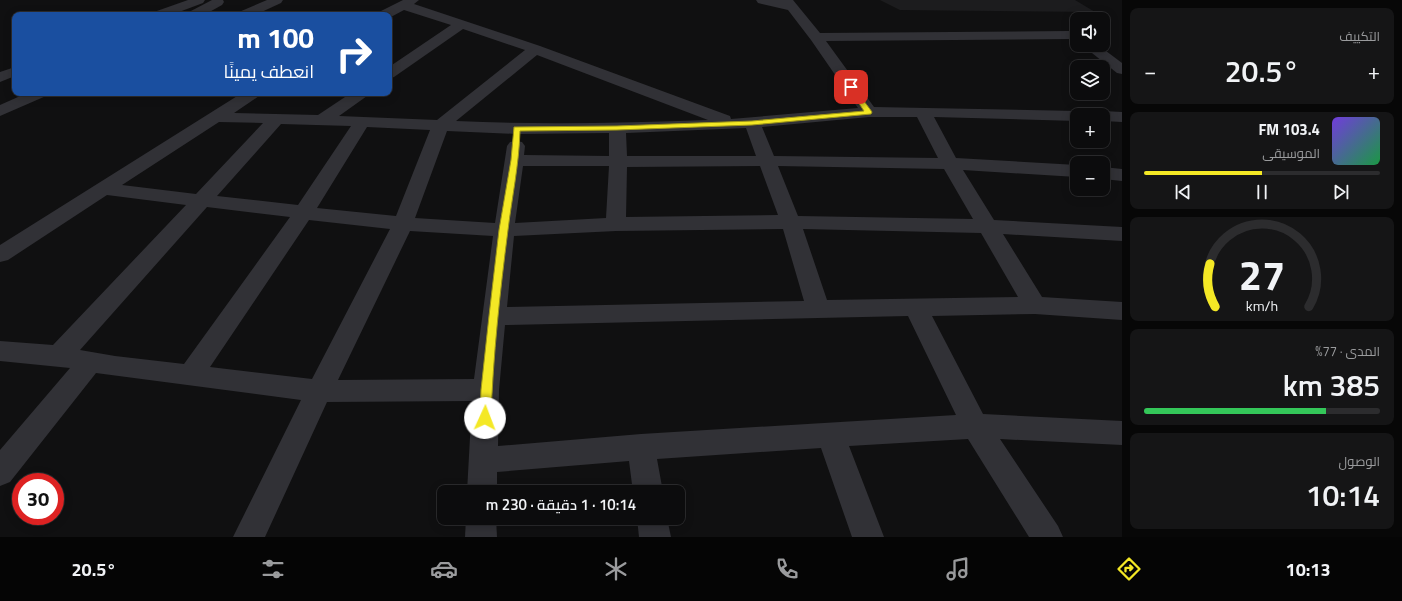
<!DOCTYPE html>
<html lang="ar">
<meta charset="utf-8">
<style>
body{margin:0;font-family:"Titillium Web",Cairo,sans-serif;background:#151516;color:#f1f3f6;direction:rtl;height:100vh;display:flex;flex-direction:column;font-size:15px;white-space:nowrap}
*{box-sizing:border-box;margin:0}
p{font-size:13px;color:#9a9b9d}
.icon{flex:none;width:22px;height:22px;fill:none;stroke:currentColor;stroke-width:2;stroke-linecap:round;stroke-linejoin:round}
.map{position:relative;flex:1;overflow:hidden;direction:ltr}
.sheet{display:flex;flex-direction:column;gap:8px;padding:8px;background:#070707;width:280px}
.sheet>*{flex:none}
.top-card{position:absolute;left:12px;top:12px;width:380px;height:84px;border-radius:8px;box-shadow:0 2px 10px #0003,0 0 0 1px #2c2c2e;direction:rtl;background:#1a4fa0;color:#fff;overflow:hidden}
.fabs{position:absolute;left:1070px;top:12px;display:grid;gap:8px}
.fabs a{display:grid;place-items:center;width:40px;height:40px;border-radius:8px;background:#0c0c0d;box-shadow:0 2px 10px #0003,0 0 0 1px #2c2c2e;font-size:20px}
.speed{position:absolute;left:12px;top:473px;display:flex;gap:8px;font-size:20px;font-weight:700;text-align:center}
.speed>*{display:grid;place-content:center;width:52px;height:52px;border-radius:50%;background:#0c0c0d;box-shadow:0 2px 10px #0003,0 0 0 1px #2c2c2e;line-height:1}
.speed .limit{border:6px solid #d22;background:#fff;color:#111}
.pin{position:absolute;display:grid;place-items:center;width:34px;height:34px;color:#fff;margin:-17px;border-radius:8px;box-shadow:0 2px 6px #0006}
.me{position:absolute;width:44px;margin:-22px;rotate:2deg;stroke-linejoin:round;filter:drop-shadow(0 0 3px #0008)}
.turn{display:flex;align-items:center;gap:14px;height:84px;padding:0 12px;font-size:18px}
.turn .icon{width:52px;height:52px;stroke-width:2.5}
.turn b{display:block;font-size:28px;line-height:34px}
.big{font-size:30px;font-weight:600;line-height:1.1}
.sheet .widget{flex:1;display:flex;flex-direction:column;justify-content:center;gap:6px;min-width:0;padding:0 14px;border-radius:8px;background:#151516}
.sheet .dial{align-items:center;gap:0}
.dial svg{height:104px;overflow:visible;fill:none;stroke:#2c2c2e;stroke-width:7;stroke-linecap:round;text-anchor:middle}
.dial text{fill:#f1f3f6;stroke:none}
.song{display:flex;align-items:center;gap:12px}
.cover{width:48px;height:48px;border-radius:6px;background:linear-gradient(135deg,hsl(260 70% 55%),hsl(140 70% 35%))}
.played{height:4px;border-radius:2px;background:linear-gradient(90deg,#f4e825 50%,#2c2c2e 50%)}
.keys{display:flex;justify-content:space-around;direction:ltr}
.heat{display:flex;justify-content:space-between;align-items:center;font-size:22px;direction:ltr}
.charge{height:6px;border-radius:3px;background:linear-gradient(90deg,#34c759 77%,#2c2c2e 0)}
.trip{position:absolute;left:437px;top:485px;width:248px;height:40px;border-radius:8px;background:#0c0c0d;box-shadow:0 2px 10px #0003,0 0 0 1px #2c2c2e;font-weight:600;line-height:40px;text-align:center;direction:rtl}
.dock{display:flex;height:64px;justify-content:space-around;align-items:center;background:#050505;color:#9a9b9d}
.dock .icon{width:28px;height:28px}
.dock .current{color:#f4e825}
.dock b{font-size:18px;color:#f1f3f6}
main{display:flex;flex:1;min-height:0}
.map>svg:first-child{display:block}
.built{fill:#1c1c1e}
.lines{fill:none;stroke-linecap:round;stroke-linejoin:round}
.minor{fill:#313136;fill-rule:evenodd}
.route{fill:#f4e825;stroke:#9f9718}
</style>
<main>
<section class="sheet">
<div class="widget"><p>التكييف</p>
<div class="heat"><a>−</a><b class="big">20.5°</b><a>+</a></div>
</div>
<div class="widget">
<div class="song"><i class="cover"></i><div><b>103.4 FM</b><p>الموسيقى</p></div></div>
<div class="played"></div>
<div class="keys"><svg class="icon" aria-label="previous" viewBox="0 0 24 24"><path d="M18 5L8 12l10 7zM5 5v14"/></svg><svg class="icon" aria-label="pause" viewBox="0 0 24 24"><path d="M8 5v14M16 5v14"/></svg><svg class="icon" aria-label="next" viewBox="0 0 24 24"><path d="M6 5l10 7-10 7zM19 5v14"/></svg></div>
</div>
<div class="widget dial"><svg viewBox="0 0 100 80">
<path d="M14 69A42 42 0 1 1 86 69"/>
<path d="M14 69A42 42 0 0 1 10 36" stroke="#f4e825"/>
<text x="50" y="56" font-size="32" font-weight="700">27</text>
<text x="50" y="72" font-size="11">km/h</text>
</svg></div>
<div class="widget"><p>المدى · 77%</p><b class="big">385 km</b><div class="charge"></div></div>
<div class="widget"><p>الوصول</p><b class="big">10:14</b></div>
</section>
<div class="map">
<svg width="1122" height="537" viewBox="0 0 1122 537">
<rect width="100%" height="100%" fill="#101011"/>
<!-- built -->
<polygon class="built" points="880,0 1075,0 1095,12 900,10"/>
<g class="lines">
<!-- minor -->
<g class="minor">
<polygon points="188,0 205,0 203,3 171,15 153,15 154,12"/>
<polygon points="212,0 223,0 224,2 222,5 204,15 188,15 189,12"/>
<polygon points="267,0 283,0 281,3 255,15 238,15 239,12"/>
<path d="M 403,0 L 419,0 L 414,4 L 540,46 L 730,116 L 731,119 L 858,108 L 811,40 L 788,10 L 758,3 L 756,0 L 793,0 L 820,33 L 1069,31 L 1077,33 L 1077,41 L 1069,39 L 826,41 L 874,107 L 1077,111 L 1083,112 L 1085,115 L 1077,115 L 1077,121 L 934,117 L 956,158 L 1077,165 L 1077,177 L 963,170 L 994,220 L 1122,227 L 1122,241 L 1003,234 L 1042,297 L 1122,302 L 1122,320 L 1035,314 L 932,316 L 983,414 L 1122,421 L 1122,445 L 1000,439 L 1058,526 L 1063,537 L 1029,537 L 968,439 L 849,446 L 884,537 L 852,537 L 821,448 L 657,459 L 663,492 L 633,492 L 629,461 L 497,472 L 497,492 L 467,492 L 472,401 L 327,402 L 265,537 L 233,537 L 301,400 L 96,373 L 10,482 L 0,486 L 0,450 L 70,368 L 0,361 L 0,341 L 53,345 L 186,205 L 107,195 L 8,260 L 0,262 L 0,245 L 242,93 L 261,93 L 259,96 L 234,113 L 318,115 L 351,93 L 369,93 L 367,96 L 339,116 L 437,120 L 525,50 L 463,29 L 394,77 L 389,79 L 389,67 L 451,25 L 404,10 L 389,18 L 389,15 L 378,15 L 379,12 ZM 537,55 L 708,120 C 624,123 540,125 456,121 ZM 869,117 L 917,117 L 938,158 L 774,156 L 762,127 ZM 219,122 L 263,123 L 196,194 L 122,185 ZM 281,124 L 351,126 L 298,205 L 217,196 ZM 367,127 L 430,130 L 396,216 L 317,208 ZM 746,128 L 756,156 L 627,156 L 626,133 ZM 447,131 L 517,134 L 609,133 L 609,156 L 524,155 L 525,146 L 522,142 L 516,141 L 510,142 L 507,146 L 495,223 L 415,218 ZM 523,166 L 609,166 L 606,218 L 515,223 ZM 760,166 L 778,215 L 626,217 L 627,167 ZM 778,166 L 944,169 L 973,219 L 798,216 ZM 207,207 L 290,217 L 184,364 L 115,356 L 80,350 ZM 309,220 L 390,229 L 312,379 L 210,367 ZM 783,229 L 804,301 L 507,307 L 514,236 L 616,231 ZM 803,229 L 981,233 L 1018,297 L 827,300 ZM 410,231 L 493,236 L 474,379 L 338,380 ZM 908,316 L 956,415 L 641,434 L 498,446 L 499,390 L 505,325 Z"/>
<polygon points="1082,45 1098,45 1122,63 1122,74 1117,73"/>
<polygon points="15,67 15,76 0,82 0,72"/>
<polygon points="27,93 48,93 46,96 0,116 0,105"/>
<polygon points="1103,111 1122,112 1122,122 1103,121 1103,115 1095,115 1097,112"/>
<polygon points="1103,167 1122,169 1122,181 1103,179"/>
<polygon points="466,518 496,518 497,537 465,537"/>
<polygon points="637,518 667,518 671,537 639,537"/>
</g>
</g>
<!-- route -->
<path class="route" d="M 849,86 L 853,86 L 872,112 L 871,114 L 752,125 L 617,130 L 520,131 C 519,165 512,197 508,230 C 500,292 493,356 491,418 L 489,422 L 485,423 L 481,422 L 480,418 L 481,390 L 489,316 L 499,230 L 511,160 L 514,127 L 617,126 L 752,121 L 864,111 L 848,87 Z"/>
</svg>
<div class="fabs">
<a><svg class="icon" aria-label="sound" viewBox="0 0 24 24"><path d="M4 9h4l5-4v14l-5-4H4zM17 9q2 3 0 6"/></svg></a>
<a><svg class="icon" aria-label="layers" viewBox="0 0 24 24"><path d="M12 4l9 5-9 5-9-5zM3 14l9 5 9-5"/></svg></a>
<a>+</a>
<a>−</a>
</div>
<div class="speed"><div class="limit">30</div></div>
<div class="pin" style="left:851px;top:87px;background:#d93025"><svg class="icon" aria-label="arrive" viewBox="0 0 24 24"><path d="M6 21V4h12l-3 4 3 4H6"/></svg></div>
<svg class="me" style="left:485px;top:418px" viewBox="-20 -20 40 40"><circle r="19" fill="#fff"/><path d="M0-13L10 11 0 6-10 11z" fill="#f4e825"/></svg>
<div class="trip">10:14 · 1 دقيقة · 230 m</div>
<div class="top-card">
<div class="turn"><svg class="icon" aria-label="right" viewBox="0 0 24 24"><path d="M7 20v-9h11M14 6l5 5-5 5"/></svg><div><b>100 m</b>انعطف يمينًا</div></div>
</div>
</div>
</main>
<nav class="dock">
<b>10:13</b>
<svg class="icon current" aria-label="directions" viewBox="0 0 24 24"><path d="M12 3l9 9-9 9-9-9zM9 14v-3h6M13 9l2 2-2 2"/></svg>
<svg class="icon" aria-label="music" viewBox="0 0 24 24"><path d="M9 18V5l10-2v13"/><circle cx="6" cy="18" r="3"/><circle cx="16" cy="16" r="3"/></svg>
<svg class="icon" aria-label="phone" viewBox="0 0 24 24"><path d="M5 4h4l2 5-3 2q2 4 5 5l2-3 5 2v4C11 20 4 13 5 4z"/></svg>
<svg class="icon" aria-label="climate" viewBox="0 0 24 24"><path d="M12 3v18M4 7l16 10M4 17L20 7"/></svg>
<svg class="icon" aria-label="car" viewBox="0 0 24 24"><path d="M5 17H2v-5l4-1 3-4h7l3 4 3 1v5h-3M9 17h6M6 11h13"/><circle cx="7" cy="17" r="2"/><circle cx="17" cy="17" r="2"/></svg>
<svg class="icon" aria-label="filters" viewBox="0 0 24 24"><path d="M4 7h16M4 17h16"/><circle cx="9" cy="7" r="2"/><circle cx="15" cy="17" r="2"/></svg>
<b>20.5°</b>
</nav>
